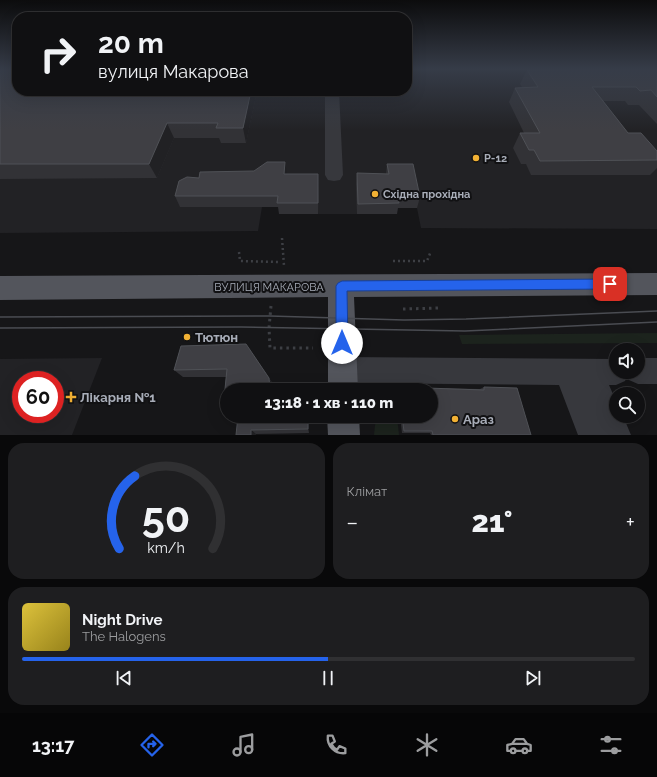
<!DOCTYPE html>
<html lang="uk">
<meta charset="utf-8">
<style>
body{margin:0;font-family:Raleway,sans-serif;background:#1e1e20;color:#f1f3f6;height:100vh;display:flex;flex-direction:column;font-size:15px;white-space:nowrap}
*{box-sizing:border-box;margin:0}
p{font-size:13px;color:#9c9d9f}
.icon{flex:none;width:22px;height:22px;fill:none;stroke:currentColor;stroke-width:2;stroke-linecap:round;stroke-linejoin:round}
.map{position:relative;height:435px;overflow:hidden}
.drawer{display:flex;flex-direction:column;gap:8px;padding:8px;background:#09090a;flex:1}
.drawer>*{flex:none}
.guide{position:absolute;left:12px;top:12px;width:400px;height:84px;border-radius:16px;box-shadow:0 4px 16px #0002,0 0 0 1px #303032;background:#101012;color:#f1f3f6;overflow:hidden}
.buttons{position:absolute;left:609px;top:343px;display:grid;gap:8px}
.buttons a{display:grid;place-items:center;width:36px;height:36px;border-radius:50%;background:#101012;box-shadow:0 4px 16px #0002,0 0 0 1px #303032;font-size:20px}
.speed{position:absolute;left:12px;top:371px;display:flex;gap:8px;font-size:20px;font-weight:700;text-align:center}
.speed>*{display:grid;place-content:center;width:52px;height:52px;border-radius:50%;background:#101012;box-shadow:0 4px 16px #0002,0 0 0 1px #303032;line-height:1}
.speed .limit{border:6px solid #d22;background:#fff;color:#111}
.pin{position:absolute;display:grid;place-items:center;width:34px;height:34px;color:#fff;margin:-17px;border-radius:8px;box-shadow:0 2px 6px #0006}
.me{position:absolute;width:44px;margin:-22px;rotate:0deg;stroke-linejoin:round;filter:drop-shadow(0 0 3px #0008)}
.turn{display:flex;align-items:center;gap:14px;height:84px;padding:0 20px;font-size:18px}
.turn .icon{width:52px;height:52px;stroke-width:2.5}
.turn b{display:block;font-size:28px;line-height:34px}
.big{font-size:30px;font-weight:800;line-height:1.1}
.drawer .card{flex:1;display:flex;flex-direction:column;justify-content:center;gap:6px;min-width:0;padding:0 14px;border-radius:16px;background:#1e1e20}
.drawer .dial{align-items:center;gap:0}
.dial svg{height:104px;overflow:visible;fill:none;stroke:#303032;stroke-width:7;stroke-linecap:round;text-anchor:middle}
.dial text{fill:#f1f3f6;stroke:none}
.song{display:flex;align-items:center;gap:12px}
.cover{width:48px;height:48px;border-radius:6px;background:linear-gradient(135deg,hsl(50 70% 55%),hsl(50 70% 35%))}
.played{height:4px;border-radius:2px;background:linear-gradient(90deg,#2563eb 50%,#303032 50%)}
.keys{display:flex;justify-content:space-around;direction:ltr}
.heat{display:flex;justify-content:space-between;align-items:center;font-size:22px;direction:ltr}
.drawer .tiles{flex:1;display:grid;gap:8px;grid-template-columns:1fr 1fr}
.card:last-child{grid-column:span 2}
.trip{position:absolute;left:220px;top:383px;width:218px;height:40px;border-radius:20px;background:#101012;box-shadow:0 4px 16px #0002,0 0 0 1px #303032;font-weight:800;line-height:40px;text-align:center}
.tabs{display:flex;height:64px;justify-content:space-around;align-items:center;background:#060607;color:#9c9d9f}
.tabs .icon{width:28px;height:28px}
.tabs .active{color:#2563eb}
.tabs b{font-size:18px;color:#f1f3f6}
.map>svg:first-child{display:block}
.built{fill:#222225;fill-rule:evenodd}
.green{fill:#1c231d}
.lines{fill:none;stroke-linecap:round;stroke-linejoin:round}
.path-far1{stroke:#3d3f44;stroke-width:2.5;stroke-dasharray:2 3;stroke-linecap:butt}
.path{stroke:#3d3f44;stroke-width:3;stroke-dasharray:2.5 4;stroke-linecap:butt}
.minor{fill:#37383d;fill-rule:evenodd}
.major{fill:#53555c;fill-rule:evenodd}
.tram{stroke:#4a4c52;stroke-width:1.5}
.wall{fill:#323236}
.shaded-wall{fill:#212124}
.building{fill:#3f3f44;stroke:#4f5156}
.route{fill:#2563eb;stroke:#184099}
.poi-dot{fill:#f2b134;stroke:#111113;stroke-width:1.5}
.labels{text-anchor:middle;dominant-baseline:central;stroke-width:4;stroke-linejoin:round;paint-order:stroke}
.poi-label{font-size:11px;font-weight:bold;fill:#a8adb8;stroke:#111113;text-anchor:start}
.street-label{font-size:11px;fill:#a8adb8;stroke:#111113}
.near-poi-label{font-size:13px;font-weight:bold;fill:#a8adb8;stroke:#111113;text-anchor:start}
</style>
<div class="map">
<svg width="657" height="435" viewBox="0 0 657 435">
<rect width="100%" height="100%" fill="#161618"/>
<!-- built -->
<g class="built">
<polygon points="0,69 17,91 407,91 407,69 657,69 657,229 421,228 417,208 396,208 397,214 279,214 280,207 262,207 258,231 0,233"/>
<path d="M 102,358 L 72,435 L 0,435 L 0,359 ZM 21,380 L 55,380 L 55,414 L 21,414 Z"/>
</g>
<!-- green -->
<g class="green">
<polygon points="657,333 657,343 462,344 459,335"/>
<polygon points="376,416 397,416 399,435 374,435"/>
</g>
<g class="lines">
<!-- path-far1 -->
<g class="path-far1">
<polyline points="282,238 284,266"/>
<polyline points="239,252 240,261 280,262"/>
<polyline points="393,261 427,261 431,251"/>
</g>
<!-- path -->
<g class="path">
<polyline points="271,306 269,328 270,348 313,348"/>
<polyline points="403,309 439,308"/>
</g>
<!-- minor -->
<g class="minor">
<polygon points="325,91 339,91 343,175 340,180 334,181 328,180 325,175"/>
<polygon points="342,357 616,359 616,372 638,372 638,358 657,358 657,384 638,384 629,380 627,377 625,381 616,385 609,385 616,401 616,416 623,416 631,435 578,435 559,385 342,383 333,379 329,370 333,361"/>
</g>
<!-- major -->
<g class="major">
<polygon points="657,273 657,295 354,297 358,390 328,390 328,297 0,300 0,276"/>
<polygon points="327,416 359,416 360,435 328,435"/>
</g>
<!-- tram -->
<g class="tram">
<polyline points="0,317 270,316 404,320 466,319 657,311"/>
<polyline points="0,328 241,327 465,331 657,322"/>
</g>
</g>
<!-- wall -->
<g class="wall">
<polygon points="0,69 257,91 246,143 221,143 219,138 174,138 157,178 0,179"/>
<polygon points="597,69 657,69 657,124 639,105 628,105 625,101 603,101 628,133 657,151 657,168 650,175 531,175 526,164 521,164 513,148 520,133 524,133 509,102 515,88 522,87 520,84 527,70"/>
<polygon points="387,164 420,197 417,208 398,208 397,214 357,214 356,184 357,173 386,174"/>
<polygon points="287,174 319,186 318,214 279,214 278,207 180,207 175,196 199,178"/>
<polygon points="181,346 269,378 273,384 273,390 227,390 227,402 224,399 226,377 183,377 174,370"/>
<polygon points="484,387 531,435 431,435 430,433 402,433 400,416 431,416 431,390 425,390 426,388 480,389"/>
<polygon points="238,416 309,416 309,433 256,434 256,435"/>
</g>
<!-- shaded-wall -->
<g class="shaded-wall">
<polygon points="251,91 257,91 246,143 243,128"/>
<polygon points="167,123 174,138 157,178 149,164"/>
<polygon points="285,162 287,174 284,174"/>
<polygon points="318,174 319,186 318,214"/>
<polygon points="269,378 273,384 273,390 270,390"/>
<polygon points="308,416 309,416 309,433 308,429"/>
<polygon points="251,430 256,434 256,435 251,435"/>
</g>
<!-- building -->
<g class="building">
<polygon points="0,69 17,69 17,91 251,91 243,128 216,128 218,123 167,123 149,164 0,164"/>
<polygon points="619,69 657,69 657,97 651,90 640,91 636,87 592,87 628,133 641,133 657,151 657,160 540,161 534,150 529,150 520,133 540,133 515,88 538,87 527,70 620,69"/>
<polygon points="267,162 285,162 284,174 318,174 318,203 277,203 278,196 175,196 179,181 187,177 199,178 200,172 254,171"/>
<polygon points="387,164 413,164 420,197 398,197 399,203 358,204 357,173 389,174"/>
<polygon points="246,344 269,378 270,390 227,390 227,399 224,399 227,369 174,370 181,346"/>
<polygon points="484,387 517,388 531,435 433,435 432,431 404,431 402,416 431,416 431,390 427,390 426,388 484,390"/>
<polygon points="238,416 308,416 308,429 251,430 251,435 236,435"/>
</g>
<!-- sky -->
<linearGradient id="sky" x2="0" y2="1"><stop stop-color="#0c0c0d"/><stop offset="0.53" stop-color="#363c48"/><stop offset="1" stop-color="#363c48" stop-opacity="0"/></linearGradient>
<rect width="657" height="130" fill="url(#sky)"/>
<!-- route -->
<polygon class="route" points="610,279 613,281 615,284 613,288 610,289 347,291 348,343 346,347 342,349 338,347 336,343 336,286 338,283 342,281"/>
<!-- markers -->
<g class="poi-dot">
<circle cx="476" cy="158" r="4"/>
<circle cx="375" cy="194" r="4"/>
<circle cx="187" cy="337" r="4"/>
<path d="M69 391h4v4h4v4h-4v4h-4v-4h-4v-4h4z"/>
<circle cx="455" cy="419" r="4"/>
</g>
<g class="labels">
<!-- poi labels -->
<g class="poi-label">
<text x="484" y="158">Р-12</text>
<text x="383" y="194">Східна прохідна</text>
</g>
<!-- street labels -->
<g class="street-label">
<text x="269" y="287">ВУЛИЦЯ МАКАРОВА</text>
</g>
<!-- near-poi labels -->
<g class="near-poi-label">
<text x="195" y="337">Тютюн</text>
<text x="80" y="397">Лікарня №1</text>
<text x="463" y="419">Араз</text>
</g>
</g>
</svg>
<div class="buttons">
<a><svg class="icon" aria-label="sound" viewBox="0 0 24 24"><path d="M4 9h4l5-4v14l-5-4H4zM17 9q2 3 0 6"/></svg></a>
<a><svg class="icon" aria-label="search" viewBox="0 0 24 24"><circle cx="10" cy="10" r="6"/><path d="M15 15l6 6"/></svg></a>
</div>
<div class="speed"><div class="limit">60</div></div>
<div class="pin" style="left:610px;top:284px;background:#d93025"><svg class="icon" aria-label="arrive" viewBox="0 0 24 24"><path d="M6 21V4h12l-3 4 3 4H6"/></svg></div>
<svg class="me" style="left:342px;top:343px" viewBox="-20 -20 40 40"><circle r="19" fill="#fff"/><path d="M0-13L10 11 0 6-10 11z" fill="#2563eb"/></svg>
<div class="trip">13:18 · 1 хв · 110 m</div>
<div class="guide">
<div class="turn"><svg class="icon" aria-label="right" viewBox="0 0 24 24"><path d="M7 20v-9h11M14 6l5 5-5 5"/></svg><div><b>20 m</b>вулиця Макарова</div></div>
</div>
</div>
<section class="drawer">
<div class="tiles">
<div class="card dial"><svg viewBox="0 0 100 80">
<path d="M14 69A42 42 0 1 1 86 69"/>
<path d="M14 69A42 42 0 0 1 26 13" stroke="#2563eb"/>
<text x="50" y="56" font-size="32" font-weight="700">50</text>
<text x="50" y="72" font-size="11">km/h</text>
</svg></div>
<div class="card"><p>Клімат</p>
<div class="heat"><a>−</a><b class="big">21°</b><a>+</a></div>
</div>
<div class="card">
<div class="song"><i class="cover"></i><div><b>Night Drive</b><p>The Halogens</p></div></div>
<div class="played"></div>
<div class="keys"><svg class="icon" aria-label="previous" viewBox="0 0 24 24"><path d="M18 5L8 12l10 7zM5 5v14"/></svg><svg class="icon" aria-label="pause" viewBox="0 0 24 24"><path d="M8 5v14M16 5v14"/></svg><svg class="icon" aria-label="next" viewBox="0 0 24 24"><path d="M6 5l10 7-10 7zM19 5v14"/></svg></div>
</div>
</div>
</section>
<nav class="tabs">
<b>13:17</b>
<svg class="icon active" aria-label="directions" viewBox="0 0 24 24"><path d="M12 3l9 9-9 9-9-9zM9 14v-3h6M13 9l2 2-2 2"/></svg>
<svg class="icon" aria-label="music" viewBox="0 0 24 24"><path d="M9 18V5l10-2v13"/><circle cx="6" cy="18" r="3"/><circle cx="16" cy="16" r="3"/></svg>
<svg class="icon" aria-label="phone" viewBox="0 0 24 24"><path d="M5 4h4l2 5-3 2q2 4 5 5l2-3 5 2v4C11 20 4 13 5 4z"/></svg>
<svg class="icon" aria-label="climate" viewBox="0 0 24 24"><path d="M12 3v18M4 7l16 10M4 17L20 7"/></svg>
<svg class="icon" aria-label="car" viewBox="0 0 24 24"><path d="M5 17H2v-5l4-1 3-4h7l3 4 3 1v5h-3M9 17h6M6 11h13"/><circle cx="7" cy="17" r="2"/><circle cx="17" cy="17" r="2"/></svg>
<svg class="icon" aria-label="filters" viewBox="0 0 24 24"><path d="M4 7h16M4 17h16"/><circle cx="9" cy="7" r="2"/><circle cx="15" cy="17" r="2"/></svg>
</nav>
